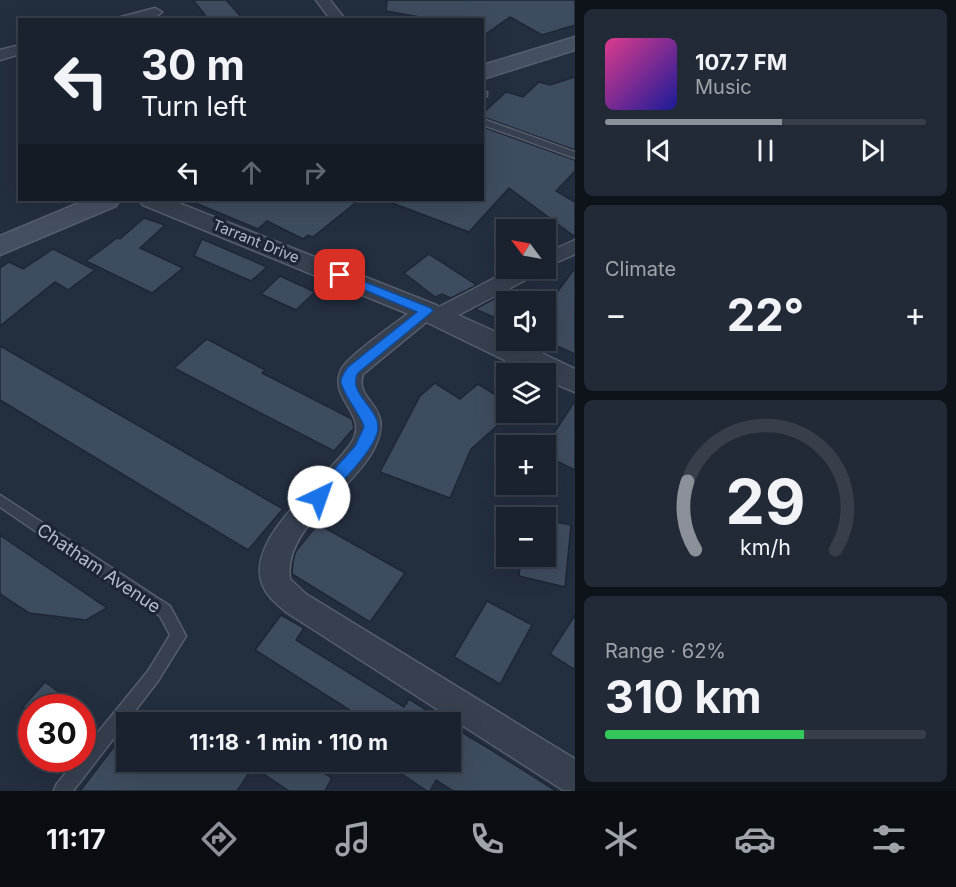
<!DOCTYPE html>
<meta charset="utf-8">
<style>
body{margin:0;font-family:Inter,sans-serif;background:#232a37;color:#f1f3f6;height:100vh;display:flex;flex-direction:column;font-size:22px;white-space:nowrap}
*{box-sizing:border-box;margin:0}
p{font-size:20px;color:#9fa4aa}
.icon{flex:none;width:33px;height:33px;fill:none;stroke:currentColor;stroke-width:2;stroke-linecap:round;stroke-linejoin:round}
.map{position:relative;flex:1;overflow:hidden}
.details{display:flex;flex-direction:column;gap:9px;padding:9px;background:#0e131a;width:381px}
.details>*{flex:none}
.hud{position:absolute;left:18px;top:18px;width:466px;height:183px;border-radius:0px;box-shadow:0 6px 24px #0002,0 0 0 2px #383f4b;background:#1a222f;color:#f1f3f6;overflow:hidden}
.needle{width:39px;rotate:302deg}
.tools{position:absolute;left:496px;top:219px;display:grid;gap:12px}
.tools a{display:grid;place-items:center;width:60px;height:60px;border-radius:0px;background:#1a222f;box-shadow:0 6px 24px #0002,0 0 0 2px #383f4b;font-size:30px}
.speed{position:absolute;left:18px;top:694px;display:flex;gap:12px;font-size:30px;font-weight:700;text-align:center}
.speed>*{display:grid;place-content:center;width:78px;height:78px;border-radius:50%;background:#1a222f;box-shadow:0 6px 24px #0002,0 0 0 2px #383f4b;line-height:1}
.speed .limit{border:9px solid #d22;background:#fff;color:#111}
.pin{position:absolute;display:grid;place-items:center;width:51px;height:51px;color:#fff;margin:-26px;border-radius:12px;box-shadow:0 3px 9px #0006}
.me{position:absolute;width:66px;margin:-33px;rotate:42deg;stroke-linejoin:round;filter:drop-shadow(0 0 4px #0008)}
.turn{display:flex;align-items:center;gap:21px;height:126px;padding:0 24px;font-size:27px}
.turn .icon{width:78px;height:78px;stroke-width:2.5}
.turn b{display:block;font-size:42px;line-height:51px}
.lanes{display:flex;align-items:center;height:57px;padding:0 24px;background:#0003;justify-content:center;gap:30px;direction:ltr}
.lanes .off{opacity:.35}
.big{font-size:45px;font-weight:700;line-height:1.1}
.details .widget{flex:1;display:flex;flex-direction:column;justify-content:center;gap:9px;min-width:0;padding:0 21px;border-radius:9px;background:#232a37}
.details .dial{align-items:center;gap:0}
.dial svg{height:156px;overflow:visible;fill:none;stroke:#383f4b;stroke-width:7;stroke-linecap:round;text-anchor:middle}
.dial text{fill:#f1f3f6;stroke:none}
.song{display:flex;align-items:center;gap:18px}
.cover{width:72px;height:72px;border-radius:9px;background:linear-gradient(135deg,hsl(330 70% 55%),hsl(240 70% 35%))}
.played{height:6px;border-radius:3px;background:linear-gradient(90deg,#8c9099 55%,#383f4b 55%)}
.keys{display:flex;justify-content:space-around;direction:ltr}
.heat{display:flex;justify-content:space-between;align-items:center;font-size:33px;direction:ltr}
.charge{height:9px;border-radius:4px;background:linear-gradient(90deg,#34c759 62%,#383f4b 0)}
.trip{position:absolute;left:116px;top:712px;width:345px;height:60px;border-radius:0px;background:#1a222f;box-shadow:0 6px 24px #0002,0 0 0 2px #383f4b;font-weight:700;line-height:60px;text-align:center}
.tabs{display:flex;height:96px;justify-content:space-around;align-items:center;background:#0a0e13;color:#9fa4aa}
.tabs .icon{width:42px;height:42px}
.tabs .on{color:#8c9099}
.tabs b{font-size:27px;color:#f1f3f6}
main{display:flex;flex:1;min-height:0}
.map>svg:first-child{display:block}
.building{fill:#3e4c5f;stroke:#1e2736;stroke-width:1.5}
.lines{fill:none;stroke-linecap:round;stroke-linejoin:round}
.service-casing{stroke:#555e6d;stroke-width:3}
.minor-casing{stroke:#555e6d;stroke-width:3}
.tertiary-casing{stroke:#555e6d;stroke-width:3}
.secondary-casing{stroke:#555e6d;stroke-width:3}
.service{fill:#37404f;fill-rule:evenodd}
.minor{fill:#37404f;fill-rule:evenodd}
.tertiary{fill:#37404f;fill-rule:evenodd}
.secondary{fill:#454f62;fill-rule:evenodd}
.route{fill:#1a73e8;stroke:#114b97;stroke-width:1.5}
.labels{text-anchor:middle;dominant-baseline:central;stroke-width:6;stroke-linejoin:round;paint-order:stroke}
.street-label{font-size:15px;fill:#b3bbca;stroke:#1c2534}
.near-street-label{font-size:18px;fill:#b3bbca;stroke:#1c2534}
</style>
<main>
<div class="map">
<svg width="575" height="791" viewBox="0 0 575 791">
<rect width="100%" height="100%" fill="#232e3f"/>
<!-- building -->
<g class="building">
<polygon points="193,0 226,0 244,20 209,20"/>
<polygon points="387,0 575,0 575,25 542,35 510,17 483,36 483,20 436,20 386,11"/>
<polygon points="575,77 575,150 483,117 483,113 506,92 523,97 539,82 550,85"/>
<polygon points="483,127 575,160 575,171 556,191 575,202 575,237 509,188 469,232 387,201 483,200"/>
<polygon points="188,200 359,200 313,237 308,235 303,239 267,221 258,229"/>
<polygon points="144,218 165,225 140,248 183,268 152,293 86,261 117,238 120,239"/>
<polygon points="202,239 267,267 251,281 194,256"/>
<polygon points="53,249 95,270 68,290 55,282 0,326 0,268 9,262 23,269"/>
<polygon points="429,254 477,285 451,298 442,294 435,297 404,273"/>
<polygon points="575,268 575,354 546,341 546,297 552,299"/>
<polygon points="280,276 315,292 296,310 261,294"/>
<polygon points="507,292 507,323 475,309"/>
<polygon points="207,339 265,370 262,373 352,419 354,428 334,451 174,368"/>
<polygon points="0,346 283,509 248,550 0,400"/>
<polygon points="435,383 460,399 478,384 507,402 507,417 471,449 450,498 380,472 420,396"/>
<polygon points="575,401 575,470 546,456 546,445"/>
<polygon points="546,520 571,525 565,587 519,576 521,556 546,556"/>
<polygon points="318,524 405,573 370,622 292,574 293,561 296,551"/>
<polygon points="0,535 107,608 86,620 29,613 0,594"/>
<polygon points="487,601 532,625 500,684 454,657"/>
<polygon points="281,615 304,628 296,640 404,707 409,699 447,723 370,723 255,650"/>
<polygon points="575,615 575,670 550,654"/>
<polygon points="45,682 80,708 22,708"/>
<polygon points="450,725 493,751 556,791 453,791 436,780 430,791 427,791 384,762 450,762"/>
<polygon points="126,731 126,762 306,762 332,778 325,791 289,791 253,767 237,791 80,791"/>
</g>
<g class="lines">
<!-- service casing -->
<g class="service-casing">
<g id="service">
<rect x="483" y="92" width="4" height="4"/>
<polygon points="483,119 575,152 575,158 483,125"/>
<polygon points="0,495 170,606 186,636 158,681 73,791 54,791 56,785 77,759 82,759 82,752 148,671 170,635 160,616 0,507"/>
</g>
</g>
<!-- minor casing -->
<g class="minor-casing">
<g id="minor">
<polygon points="316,0 330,0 344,18 331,20"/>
<path d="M 155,8 L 162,12 C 152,22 133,20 119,20 L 121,17 Z"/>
<polygon points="20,45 20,54 0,60 0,50"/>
<polygon points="575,240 575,254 546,267 546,253"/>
<path d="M 514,268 L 542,268 L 539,273 L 447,321 L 439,323 L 430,319 L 363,374 C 353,404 400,404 371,454 C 348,493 283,529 290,579 L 306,594 L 575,759 L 575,791 L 563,790 L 286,612 C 277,604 267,597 262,584 C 245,535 330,477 352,442 C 369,414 328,399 341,370 C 348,355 402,319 418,306 L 426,304 L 435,309 Z"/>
</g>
</g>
<!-- tertiary casing -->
<g class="tertiary-casing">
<polygon id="tertiary" points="139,200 171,200 436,305 507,337 507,340 514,340 575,369 575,392 546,380 546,374 533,374 416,317 143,205"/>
</g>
<!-- secondary casing -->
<g class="secondary-casing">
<g id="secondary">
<polygon points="575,37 575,50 483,79 483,65"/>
<polygon points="86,200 120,200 116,206 0,255 0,236"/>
</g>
</g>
<!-- service -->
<use href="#service" class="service"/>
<!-- minor -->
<use href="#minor" class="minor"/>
<!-- tertiary -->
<use href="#tertiary" class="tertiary"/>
<!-- secondary -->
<use href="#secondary" class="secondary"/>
</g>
<!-- route -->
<path class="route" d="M 340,272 L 431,308 L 433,311 L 358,373 C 347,392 377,407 378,426 C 380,446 337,486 324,501 L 313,501 L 311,497 L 313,493 L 355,446 L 364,427 C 361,415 339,389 341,380 C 342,375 346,370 348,367 L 417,312 L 336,278 L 336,273 Z"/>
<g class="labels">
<!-- street labels -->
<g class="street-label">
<text transform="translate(256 241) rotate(22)">Tarrant Drive</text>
</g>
<!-- near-street labels -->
<g class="near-street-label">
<text transform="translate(99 568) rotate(34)">Chatham Avenue</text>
</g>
</g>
</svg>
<div class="tools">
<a><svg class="needle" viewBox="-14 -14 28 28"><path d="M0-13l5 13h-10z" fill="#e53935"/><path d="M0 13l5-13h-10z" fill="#9fa4aa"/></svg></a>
<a><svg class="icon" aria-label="sound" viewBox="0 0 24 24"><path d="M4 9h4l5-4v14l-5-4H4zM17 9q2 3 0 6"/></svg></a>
<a><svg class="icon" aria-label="layers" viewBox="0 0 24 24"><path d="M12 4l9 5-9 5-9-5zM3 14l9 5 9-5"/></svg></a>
<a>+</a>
<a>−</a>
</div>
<div class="speed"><div class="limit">30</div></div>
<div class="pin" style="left:340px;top:275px;background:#d93025"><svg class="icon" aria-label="arrive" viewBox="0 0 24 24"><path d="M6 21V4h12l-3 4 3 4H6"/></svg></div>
<svg class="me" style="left:319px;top:497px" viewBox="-20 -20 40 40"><circle r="19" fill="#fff"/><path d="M0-13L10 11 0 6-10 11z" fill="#1a73e8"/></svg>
<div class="trip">11:18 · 1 min · 110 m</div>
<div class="hud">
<div class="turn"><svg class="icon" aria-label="left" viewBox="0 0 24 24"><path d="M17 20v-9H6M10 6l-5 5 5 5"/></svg><div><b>30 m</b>Turn left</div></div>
<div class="lanes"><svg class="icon" aria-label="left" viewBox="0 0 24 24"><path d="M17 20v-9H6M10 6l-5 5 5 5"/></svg><svg class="icon off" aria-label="ahead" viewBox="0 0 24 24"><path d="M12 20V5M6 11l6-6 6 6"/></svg><svg class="icon off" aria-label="right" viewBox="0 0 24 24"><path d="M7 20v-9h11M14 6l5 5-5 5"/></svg></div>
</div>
</div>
<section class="details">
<div class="widget">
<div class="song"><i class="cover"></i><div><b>107.7 FM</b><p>Music</p></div></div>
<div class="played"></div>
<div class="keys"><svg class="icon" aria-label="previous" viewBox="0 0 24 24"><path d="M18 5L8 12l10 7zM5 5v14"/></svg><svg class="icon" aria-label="pause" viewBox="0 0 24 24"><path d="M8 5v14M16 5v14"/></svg><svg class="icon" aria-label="next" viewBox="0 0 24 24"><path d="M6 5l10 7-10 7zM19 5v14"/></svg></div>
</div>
<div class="widget"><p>Climate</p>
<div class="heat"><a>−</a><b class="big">22°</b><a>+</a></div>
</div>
<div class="widget dial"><svg viewBox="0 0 100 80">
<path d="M14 69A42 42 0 1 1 86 69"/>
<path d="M14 69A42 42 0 0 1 10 34" stroke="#8c9099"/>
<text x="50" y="56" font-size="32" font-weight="700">29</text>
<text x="50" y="72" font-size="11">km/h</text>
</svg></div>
<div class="widget"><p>Range · 62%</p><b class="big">310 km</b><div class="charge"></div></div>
</section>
</main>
<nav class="tabs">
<b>11:17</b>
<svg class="icon on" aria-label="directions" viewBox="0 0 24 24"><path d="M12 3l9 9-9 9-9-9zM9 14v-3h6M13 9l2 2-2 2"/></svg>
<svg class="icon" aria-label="music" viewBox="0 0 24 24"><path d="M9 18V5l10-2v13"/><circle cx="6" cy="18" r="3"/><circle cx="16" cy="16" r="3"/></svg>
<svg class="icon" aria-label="phone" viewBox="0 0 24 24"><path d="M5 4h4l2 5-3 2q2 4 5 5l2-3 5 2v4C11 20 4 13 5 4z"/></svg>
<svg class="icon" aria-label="climate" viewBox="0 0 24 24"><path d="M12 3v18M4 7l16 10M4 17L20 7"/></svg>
<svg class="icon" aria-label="car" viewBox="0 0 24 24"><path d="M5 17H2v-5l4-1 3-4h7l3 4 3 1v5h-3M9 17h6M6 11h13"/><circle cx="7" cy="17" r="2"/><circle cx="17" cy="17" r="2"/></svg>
<svg class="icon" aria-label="filters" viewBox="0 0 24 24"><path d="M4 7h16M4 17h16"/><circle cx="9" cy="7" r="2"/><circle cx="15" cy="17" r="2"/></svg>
</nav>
